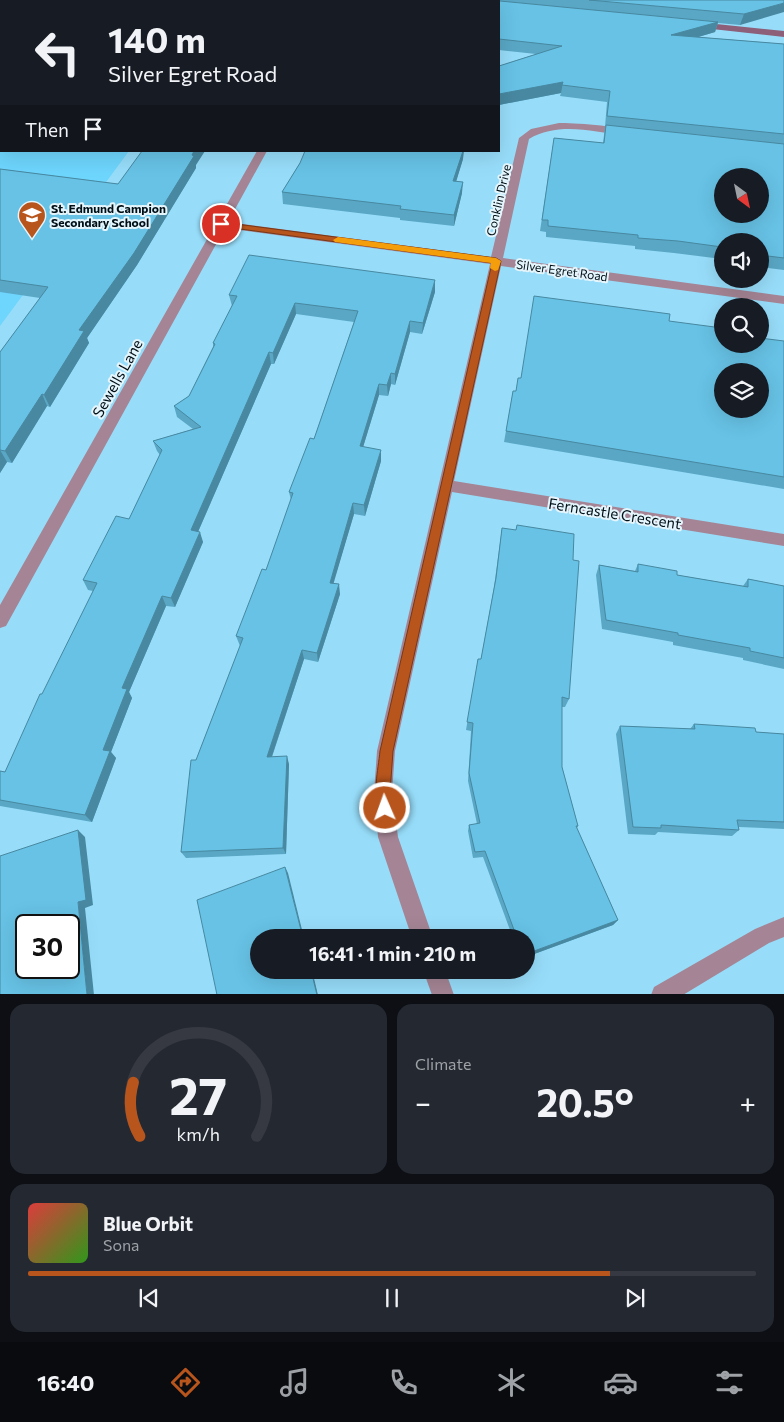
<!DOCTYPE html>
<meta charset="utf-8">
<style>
body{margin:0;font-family:Commissioner,sans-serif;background:#242831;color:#f1f3f6;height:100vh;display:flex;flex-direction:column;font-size:19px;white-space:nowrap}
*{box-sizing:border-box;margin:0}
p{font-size:16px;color:#9ea1a6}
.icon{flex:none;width:28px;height:28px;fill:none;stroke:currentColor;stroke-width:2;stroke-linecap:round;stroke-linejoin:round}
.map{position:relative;height:994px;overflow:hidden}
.panel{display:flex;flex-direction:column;gap:10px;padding:10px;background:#0d0f14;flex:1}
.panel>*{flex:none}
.top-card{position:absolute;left:0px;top:0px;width:500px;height:152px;box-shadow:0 5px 20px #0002;background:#171b24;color:#f1f3f6;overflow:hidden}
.needle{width:32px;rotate:147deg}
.fabs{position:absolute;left:714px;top:168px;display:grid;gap:10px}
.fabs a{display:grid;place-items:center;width:55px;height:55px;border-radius:50%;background:#171b24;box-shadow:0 5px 20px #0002;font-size:25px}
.speed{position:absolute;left:15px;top:914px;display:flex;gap:10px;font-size:25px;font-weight:700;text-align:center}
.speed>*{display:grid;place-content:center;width:65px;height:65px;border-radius:50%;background:#171b24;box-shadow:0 5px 20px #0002;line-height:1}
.speed .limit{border:2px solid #111;border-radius:8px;background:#fff;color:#111}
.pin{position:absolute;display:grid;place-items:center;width:42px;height:42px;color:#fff;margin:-21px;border:2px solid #fff;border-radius:50%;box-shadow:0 1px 5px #0007}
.me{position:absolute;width:55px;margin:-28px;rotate:358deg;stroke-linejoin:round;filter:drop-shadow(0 0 4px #0008)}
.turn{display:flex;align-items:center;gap:18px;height:105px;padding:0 25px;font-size:22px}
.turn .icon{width:65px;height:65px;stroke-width:2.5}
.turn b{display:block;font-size:35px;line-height:42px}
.then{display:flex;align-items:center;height:48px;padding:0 25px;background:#0003;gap:10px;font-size:19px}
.big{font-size:38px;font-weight:700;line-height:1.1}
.panel .card{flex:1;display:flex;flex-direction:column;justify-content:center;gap:8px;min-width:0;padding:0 18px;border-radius:15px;background:#242831}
.panel .dial{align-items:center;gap:0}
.dial svg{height:130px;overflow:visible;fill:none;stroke:#363941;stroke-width:7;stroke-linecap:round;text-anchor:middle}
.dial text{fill:#f1f3f6;stroke:none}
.song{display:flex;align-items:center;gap:15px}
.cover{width:60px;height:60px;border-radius:8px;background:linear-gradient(135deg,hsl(0 70% 55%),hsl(110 70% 35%))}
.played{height:5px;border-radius:2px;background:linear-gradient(90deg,#b8551d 80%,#363941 80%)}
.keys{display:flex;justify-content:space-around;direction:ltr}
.heat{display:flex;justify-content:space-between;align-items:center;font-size:28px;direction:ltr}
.panel .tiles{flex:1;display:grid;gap:10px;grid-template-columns:1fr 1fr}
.card:last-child{grid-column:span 2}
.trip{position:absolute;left:250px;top:929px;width:285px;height:50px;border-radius:25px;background:#171b24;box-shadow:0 5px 20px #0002;font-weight:700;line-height:50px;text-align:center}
.menu{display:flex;height:80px;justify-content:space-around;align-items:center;background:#090b0e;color:#9ea1a6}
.menu .icon{width:35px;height:35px}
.menu .on{color:#b8551d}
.menu b{font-size:22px;color:#f1f3f6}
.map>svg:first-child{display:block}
.built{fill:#6ed5fc}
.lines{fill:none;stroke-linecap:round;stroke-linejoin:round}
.lane{fill:#a58595;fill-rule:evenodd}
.street{fill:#a58595;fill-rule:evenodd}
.secondary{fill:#8d5f78;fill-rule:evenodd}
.wall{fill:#59a7c5}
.shaded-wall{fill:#4888a0}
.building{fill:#67c2e5;stroke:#4888a0;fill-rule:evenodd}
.route{fill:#b8551d;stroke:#783713}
.slow{fill:#f59e0b}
.labels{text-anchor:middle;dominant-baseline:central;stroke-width:4;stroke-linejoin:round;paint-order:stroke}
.far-street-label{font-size:12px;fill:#000f16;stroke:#e5f5fc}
.far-poi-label{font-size:12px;font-weight:bold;fill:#000f16;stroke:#e5f5fc;text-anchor:start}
.street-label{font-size:15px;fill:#000f16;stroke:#e5f5fc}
</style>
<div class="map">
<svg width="784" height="995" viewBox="0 0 784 995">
<rect width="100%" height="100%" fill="#97ddfa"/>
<!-- built -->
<polygon class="built" points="0,0 240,0 1,1 1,151 129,151 0,326"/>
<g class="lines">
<!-- lane -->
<polygon class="lane" points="32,0 49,0 50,1 33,1"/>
<!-- street -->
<g class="street">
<path d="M 559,123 C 572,123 620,125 629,133 L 624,136 C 592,131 558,122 529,139 L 503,258 L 784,296 L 784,304 L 501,266 L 454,481 L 784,534 L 784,546 L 452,492 L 395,751 L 392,793 L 398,837 L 433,938 L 412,938 L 378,837 L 374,793 L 377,751 L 490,264 L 225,228 L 6,626 L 0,628 L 0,605 L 257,151 L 267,151 L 228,222 L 491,257 L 519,138 L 531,129 Z"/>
<polygon points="784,917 784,937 769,943 683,995 651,995 654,987 755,929"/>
<polygon points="423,970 445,970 454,995 432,995"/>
</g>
<!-- secondary -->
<polygon class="secondary" points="697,22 784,31 784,37 694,27 693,25"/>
</g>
<!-- wall -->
<g class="wall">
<polygon points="381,0 784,0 740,25 718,23 715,32 698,37 784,44 784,270 760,267 760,241 722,241 722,259 674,253 635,249 635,246 546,237 546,232 540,231 554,138 603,143 605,127 607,102 560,96 561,93 499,105 499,66 536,54 499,50 499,1"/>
<polygon points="463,159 456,181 462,193 454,226 400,220 400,218 283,204 282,192 300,163"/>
<polygon points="196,165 196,168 137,265 87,338 89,343 50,407 47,406 12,463 7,462 0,473 0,352 40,298 0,292 0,169 118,184"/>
<polygon points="435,292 422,334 410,332 395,385 391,384 388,396 379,395 363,447 381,461 365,516 354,514 333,583 340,594 318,662 304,659 272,757 289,764 286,854 186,858 181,852 196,760 240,646 236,636 266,570 291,500 289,492 314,439 354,322 296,314 274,364 271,364 198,532 203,542 175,607 166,606 129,692 132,698 111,752 116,758 92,822 0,806 0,771 5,772 93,591 88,590 83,580 129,519 160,455 157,451 153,441 193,429 177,417 174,406 189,396 213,347 213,343 232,306 229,295"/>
<polygon points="669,321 722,344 784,341 784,489 504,442 513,391 516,391 521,378"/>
<polygon points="502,528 569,699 565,707 562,707 562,767 578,826 577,828 618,920 613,925 526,957 526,938 513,938 483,857 473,858 468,831 469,825 477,824 468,781 471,731 466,730 478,659 481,659 494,587"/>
<polygon points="638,564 677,575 743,586 748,579 784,586 784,669 743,660 743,658 673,645 673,642 602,629 596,575 599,565 635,571"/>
<polygon points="694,724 756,732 784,734 784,829 739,827 739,830 732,836 658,832 655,835 628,834 616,734 620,726 690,729"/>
</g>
<!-- shaded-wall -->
<g class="shaded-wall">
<polygon points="291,0 299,0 298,1 290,1"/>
<polygon points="784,3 784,12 740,25 744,14"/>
<polygon points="1,20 1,58 0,60 0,21"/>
<polygon points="718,22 715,32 668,46 671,35"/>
<polygon points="563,82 561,93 499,105 499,94"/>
<polygon points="194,151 205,151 196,165 196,168 137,265 87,338 89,343 50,407 44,395 79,330"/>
<polygon points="463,151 464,151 463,159 453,192 453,181"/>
<polygon points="463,182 462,193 454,226 454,215"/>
<polygon points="435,280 435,292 422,334 423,323"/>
<polygon points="295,303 296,314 274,364 273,353"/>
<polygon points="410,321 410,332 395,385 395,374"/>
<polygon points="269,352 271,364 194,541 191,530"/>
<polygon points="391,373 391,384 388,396 387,385"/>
<polygon points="379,384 379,395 360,457 360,446"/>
<polygon points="42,394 47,406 12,463 5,451"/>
<polygon points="0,450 7,462 0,473"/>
<polygon points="381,450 381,461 365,516 364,505"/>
<polygon points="353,503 354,514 331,592 330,583"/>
<polygon points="200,532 203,542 175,607 171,598"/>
<polygon points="339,584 340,594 318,662 317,653"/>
<polygon points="162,596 166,606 129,692 132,698 111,752 116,758 92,822 85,815 103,750 122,688"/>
<polygon points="302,650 304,659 269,765 267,757"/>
<polygon points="287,756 289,764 286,854 283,848"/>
<polygon points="78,830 85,837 93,905 85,908 94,995 87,995 78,902"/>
<polygon points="285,867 288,873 304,938 303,938"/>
<polygon points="618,920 613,925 526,957 526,954"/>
<polygon points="311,970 312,970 318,995 317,995"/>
</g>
<!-- building -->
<g class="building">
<polygon points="248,0 291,0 290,1 247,1"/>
<polygon points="381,0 499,0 500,1 718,22 671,35 784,44 784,134 607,116 610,91 562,85 563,82 499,94 499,66 562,46 499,39 499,1 380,1"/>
<polygon points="589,0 784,0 784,3 744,14"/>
<path d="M 606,125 L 784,144 L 784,258 L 760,255 L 760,241 L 722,241 L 722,247 L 678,241 L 638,238 L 638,235 L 548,226 L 548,220 L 542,220 L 554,138 L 604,143 ZM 722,176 L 760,176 L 760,214 L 722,214 Z"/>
<polygon points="142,151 194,151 192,155 194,156 134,253 79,330 84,331 44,395 42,394 5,451 0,450 0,352 48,287 0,280 0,169 118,184"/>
<polygon points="305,151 463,151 453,181 463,182 454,215 400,209 401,206 282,192 300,163"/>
<polygon points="249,255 435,280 423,323 410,321 395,374 391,373 387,385 379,384 360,446 381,450 364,505 353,503 330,583 339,584 317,653 302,650 267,757 287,756 283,848 181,852 191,760 196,760 243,638 236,636 262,569 266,570 293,493 289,492 310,438 314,439 358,311 295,303 273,353 269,352 191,530 200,532 171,598 162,596 122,688 127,689 103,750 110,751 85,815 0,800 0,771 5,772 40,694 42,694 97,583 83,580 116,516 129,519 162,450 153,441 201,427 174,406 189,396 215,344 213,343 237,296 229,295"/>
<path d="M 534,296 L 670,314 L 669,321 L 722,328 L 722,344 L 760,344 L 760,338 L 784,341 L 784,477 L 506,431 L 513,391 L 516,391 L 518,378 L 521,378 ZM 722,371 L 760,371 L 760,409 L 722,409 Z"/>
<polygon points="517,525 574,534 573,560 579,561 569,699 562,697 562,767 578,826 576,826 618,920 526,954 526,938 517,938 485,851 475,852 469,825 480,823 469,773 473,723 467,722 478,659 481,659 496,578 502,528 516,530"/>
<polygon points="638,564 677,571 677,575 748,587 748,579 784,586 784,658 750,651 750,648 678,635 678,633 606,620 599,565 638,572"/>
<polygon points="694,724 755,728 756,732 784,734 784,822 737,820 739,830 661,825 661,828 633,827 620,726 695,729"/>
<path d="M 78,830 L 86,900 L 78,902 L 87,995 L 0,995 L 0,856 ZM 26,925 L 69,925 L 69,968 L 26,968 Z"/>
<polygon points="285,867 303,938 259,938 259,970 311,970 317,995 217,995 197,900"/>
</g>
<!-- route -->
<path class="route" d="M 221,222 L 496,258 L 501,261 L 393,751 L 390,793 L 392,808 L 390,813 L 385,815 L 380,813 C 372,794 378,771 380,751 L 492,263 L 218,226 L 218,223 Z"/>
<!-- slow -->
<polygon class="slow" points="338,237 496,258 501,261 498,270 495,271 490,268 491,263 335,242 333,240"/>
<!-- icons -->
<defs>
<g id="school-pin" transform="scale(1.4375)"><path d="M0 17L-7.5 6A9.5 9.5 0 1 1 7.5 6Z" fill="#b8551d" stroke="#e5f5fc"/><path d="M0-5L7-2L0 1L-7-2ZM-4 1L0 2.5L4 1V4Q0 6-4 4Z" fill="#fff"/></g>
</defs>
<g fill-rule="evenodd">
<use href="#school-pin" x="32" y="215"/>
</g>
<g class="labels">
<!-- far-street labels -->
<g class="far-street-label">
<text transform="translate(498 200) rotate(-77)">Conklin Drive</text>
<text transform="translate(562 270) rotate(8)">Silver Egret Road</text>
</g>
<!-- far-poi labels -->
<g class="far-poi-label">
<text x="51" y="208">St. Edmund Campion<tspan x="51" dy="14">Secondary School</tspan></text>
</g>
<!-- street labels -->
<g class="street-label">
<text transform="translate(117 378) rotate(-61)">Sewells Lane</text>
<text transform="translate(615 513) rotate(9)">Ferncastle Crescent</text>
</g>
</g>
</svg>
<div class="fabs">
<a><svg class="needle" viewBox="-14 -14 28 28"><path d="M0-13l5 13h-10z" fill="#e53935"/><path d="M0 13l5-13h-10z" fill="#9ea1a6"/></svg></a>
<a><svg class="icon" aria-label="sound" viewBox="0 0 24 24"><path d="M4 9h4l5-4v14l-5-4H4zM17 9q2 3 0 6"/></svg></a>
<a><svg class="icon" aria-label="search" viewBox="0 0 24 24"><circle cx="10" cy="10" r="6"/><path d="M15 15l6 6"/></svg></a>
<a><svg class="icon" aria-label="layers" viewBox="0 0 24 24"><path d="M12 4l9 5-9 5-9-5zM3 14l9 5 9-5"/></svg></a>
</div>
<div class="speed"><div class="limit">30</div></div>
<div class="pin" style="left:221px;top:224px;background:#d93025"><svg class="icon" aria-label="arrive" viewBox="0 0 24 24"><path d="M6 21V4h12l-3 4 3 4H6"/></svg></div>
<svg class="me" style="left:385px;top:808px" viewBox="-20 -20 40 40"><circle r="17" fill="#b8551d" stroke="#fff" stroke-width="3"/><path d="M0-11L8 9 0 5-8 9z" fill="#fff"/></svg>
<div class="trip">16:41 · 1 min · 210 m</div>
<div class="top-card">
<div class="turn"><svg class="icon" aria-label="left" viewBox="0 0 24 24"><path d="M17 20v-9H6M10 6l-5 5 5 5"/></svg><div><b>140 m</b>Silver Egret Road</div></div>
<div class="then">Then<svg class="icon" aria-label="arrive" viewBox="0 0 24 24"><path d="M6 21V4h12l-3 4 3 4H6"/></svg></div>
</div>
</div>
<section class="panel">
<div class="tiles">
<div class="card dial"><svg viewBox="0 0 100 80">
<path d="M14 69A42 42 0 1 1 86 69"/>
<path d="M14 69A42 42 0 0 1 10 36" stroke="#b8551d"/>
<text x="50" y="56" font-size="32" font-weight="700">27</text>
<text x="50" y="72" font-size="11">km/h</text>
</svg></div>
<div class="card"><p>Climate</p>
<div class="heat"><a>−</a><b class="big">20.5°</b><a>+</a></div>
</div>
<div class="card">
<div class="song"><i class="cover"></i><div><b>Blue Orbit</b><p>Sona</p></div></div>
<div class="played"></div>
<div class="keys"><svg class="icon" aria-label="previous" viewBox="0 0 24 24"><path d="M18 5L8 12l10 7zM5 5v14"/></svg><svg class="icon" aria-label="pause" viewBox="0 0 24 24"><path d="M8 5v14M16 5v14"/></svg><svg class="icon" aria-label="next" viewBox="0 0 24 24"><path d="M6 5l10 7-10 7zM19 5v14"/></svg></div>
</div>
</div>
</section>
<nav class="menu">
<b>16:40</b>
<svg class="icon on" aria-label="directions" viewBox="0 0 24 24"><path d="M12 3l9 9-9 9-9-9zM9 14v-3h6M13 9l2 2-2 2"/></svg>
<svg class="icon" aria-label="music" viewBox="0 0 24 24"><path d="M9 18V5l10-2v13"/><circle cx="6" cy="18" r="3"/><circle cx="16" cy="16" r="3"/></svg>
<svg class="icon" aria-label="phone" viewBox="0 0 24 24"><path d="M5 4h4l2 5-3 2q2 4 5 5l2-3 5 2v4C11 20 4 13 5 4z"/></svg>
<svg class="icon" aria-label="climate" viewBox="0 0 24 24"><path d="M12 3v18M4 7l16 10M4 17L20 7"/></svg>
<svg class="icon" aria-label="car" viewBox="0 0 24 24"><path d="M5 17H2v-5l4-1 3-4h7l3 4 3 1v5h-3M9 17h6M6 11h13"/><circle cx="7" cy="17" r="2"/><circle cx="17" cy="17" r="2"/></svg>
<svg class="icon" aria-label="filters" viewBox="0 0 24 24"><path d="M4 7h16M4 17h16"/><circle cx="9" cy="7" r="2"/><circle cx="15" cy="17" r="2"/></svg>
</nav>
